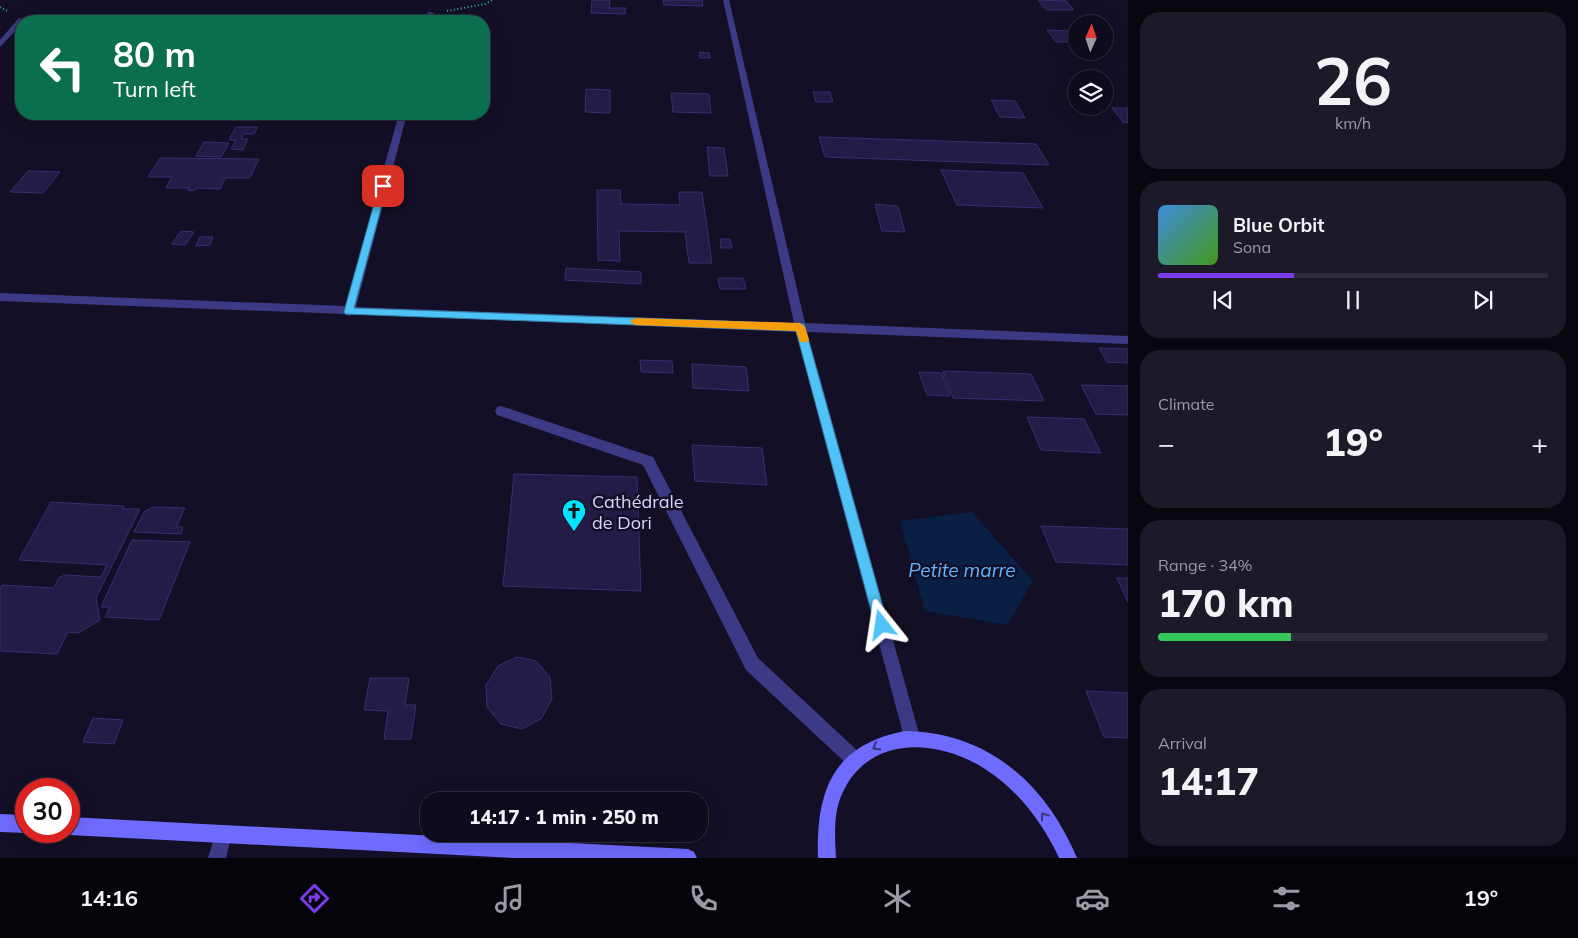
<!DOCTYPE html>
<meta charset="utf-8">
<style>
body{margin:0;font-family:Mulish,sans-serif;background:#1c1929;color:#f1f3f6;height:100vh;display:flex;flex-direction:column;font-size:19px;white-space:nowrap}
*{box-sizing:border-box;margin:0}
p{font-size:16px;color:#9b9ba3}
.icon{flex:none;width:28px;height:28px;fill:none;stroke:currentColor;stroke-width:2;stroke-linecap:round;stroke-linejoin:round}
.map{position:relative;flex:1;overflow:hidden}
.sheet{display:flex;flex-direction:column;gap:12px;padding:12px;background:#08060f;width:450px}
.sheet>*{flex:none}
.guide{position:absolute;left:15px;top:15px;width:475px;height:105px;border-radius:20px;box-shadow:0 5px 20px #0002,0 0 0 1px #2e2b3b;background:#0b6e4f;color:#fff;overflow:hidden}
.needle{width:32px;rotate:3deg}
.controls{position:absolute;left:1068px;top:15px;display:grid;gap:10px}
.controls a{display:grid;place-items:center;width:45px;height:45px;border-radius:50%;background:#0e0b1c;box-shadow:0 5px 20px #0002,0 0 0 1px #2e2b3b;font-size:25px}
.speed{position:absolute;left:15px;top:778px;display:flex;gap:10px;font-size:25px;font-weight:700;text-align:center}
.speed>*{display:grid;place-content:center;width:65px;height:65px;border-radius:50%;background:#0e0b1c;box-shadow:0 5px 20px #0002,0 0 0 1px #2e2b3b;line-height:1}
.speed .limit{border:8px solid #d22;background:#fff;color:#111}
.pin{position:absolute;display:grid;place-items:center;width:42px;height:42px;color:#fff;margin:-21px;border-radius:10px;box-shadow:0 2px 8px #0006}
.me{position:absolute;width:55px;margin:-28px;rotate:345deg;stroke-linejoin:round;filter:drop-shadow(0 0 4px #0008)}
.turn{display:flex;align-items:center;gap:18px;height:105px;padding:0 15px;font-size:22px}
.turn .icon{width:65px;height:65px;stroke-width:2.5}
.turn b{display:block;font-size:35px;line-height:42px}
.big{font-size:38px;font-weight:800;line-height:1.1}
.sheet .tile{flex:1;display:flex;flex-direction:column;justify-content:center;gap:8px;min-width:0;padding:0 18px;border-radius:20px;background:#1c1929}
.sheet .dial{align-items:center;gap:0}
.dial b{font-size:65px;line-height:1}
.song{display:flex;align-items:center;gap:15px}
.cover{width:60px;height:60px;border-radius:8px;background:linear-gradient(135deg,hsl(210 70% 55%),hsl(100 70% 35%))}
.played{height:5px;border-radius:2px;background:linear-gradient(90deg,#7c3aed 35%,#2e2b3b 35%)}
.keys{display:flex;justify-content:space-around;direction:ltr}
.heat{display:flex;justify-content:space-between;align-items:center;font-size:28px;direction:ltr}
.charge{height:8px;border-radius:4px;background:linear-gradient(90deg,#34c759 34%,#2e2b3b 0)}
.trip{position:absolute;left:420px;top:792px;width:288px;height:50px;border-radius:20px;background:#0e0b1c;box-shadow:0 5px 20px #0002,0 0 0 1px #2e2b3b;font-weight:800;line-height:50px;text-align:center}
.tabs{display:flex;height:80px;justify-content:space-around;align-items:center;background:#06040b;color:#9b9ba3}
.tabs .icon{width:35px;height:35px}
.tabs .active{color:#7c3aed}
.tabs b{font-size:22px;color:#f1f3f6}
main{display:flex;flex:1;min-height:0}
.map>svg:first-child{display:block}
.water{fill:#0a1f44}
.building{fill:#241b47;stroke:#3b2d73}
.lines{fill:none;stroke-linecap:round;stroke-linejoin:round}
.path{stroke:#2fb8b0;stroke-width:2;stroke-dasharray:1 2.5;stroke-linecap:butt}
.service{fill:#3d3a85;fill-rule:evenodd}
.minor{fill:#3d3a85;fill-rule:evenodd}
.secondary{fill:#6f6bff;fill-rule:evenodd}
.oneway{stroke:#38347d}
.route{fill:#4fc3f7;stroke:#337fa1}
.slow{fill:#f59e0b}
.labels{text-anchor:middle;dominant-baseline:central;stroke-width:5;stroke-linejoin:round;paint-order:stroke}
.poi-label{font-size:18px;fill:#d9d4ff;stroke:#130f26;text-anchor:start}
.water-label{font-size:19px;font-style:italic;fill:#62b6ff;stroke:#130f26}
</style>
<main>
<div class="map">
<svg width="1128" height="858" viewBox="0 0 1128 858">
<rect width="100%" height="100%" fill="#130f26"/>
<!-- water -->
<polygon class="water" points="972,512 1033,581 1007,625 925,611 900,521"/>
<!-- building -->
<g class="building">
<polygon points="592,0 610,0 609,8 626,8 625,14 591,13"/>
<polygon points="663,0 702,0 703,6 664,5"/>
<polygon points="1038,0 1066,1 1074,10 1046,10"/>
<polygon points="1047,30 1073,31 1076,35 1076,42 1056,42"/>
<polygon points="699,52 709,53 710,58 700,58"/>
<polygon points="586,89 610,90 610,113 585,112"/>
<polygon points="813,92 830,92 833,102 816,102"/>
<polygon points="671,93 709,94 711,113 673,112"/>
<polygon points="991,100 1015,101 1025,118 1000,117"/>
<polygon points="1112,108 1128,108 1128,123 1123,122"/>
<polygon points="236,127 258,127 254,134 244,134 241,139 248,139 243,150 231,149 236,140 229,140"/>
<polygon points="819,137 1036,144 1049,165 825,157"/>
<polygon points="204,142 229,143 221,157 196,156"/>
<polygon points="707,147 724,148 728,176 710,176"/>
<polygon points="160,158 259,159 250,178 225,178 220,189 198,188 192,191 188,190 189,188 166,188 172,177 148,177"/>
<polygon points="941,170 1023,173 1043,208 957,205"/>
<polygon points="28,171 60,172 43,193 10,192"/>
<polygon points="597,190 620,190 621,204 680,205 679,192 702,192 712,263 689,263 685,232 619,231 620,261 598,260"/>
<polygon points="875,204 898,206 905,232 882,231"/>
<polygon points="181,231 194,232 185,245 172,244"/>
<polygon points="200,237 213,237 210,245 196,246"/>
<polygon points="720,239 730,239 732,248 721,248"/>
<polygon points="566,268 641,272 641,284 565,280"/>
<polygon points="718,278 743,278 746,289 720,289"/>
<polygon points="1099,348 1128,349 1128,363 1107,362"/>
<polygon points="640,360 672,361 673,373 641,372"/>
<polygon points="692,364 746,367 749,391 693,388"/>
<polygon points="943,371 1031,374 1044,401 953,398"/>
<polygon points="919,372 942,373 950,396 927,395"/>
<polygon points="1081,385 1128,386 1128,415 1096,414"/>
<polygon points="1027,417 1084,419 1101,453 1041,450"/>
<polygon points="692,445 762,448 767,485 695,481"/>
<polygon points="514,474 637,477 641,591 503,586"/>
<polygon points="51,502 124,506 123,509 140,509 96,598 100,620 78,633 68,632 57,654 0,651 0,590 2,585 54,588 59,577 62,577 64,575 101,577 107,565 19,560"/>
<polygon points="153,507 185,508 176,527 183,527 181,534 134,532 144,512"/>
<polygon points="1041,526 1128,529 1128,565 1056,562"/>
<polygon points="132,540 190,542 159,620 105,617 110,607 101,607"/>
<polygon points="1117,578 1128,578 1128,602"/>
<polygon points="517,657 536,661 550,677 552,699 541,719 522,729 501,724 487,707 486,685 498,666"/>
<polygon points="370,678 409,678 405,705 416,705 411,739 384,739 388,711 364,710"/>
<polygon points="1086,691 1128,693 1128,738 1104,737"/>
<polygon points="93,718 123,720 114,744 83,742"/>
</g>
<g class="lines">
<!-- path -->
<g class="path">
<polyline points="0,7 7,11"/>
<polyline points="447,11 485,4 492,0"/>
<polyline points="355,21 411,15"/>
</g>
<!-- service -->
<polygon class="service" points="501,406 653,457 758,658 861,754 863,760 861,766 855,768 849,766 746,670 643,465 497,415 495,411 497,407"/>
<!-- minor -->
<g class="minor">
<polygon points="723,0 729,0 805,323 1128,336 1128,344 807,332 920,737 918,743 912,745 906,743 904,737 796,332 353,314 349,316 345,314 0,301 0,293 345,306 399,114 407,114 356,307 794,323"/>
<polygon points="428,12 434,13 431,21 424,21"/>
<polygon points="19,18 26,20 21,21 21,25 0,47 0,40"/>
<polygon points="223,825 229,828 232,834 226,858 208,858 217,828"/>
</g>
<!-- secondary -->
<g class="secondary">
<path d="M 905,731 C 988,732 1046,784 1077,858 L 1059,858 C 1043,823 1017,789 985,769 C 937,738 868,735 842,794 C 833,813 835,838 836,858 L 818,858 C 816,790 833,745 905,731 Z"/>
<polygon points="0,814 26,815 26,831 30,831 26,833 0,832"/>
<polygon points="69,817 688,849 694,852 697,858 514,858 69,835 62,831 69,831"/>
</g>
</g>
<!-- one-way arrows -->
<defs><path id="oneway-chevron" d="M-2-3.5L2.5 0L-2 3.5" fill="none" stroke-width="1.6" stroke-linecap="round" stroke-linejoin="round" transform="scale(1.25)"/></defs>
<g class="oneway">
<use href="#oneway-chevron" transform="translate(876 747) rotate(150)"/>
<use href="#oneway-chevron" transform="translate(1044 816) rotate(-126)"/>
</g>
<!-- route -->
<polygon class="route" points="383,183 387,186 354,308 804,324 888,625 886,630 882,632 877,630 875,625 796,331 345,314 344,312 379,186"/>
<!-- slow -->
<polygon class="slow" points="635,318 800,323 805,327 809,340 808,342 800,342 796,331 635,325 630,321"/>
<!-- icons -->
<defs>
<g id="church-pin" transform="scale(1.25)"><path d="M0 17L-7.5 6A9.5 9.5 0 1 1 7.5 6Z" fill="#00e5ff" stroke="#130f26"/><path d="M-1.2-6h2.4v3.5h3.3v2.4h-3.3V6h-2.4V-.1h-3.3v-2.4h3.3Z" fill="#111"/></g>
</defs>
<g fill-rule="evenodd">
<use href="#church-pin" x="574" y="511"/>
</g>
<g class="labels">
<!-- poi labels -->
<g class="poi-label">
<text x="592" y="501">Cathédrale<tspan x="592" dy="21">de Dori</tspan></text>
</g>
<!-- water labels -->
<g class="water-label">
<text x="962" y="570">Petite marre</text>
</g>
</g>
</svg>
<div class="controls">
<a><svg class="needle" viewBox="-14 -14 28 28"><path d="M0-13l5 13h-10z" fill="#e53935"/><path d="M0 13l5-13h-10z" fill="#9b9ba3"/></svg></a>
<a><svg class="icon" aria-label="layers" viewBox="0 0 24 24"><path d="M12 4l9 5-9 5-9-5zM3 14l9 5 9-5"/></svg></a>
</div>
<div class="speed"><div class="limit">30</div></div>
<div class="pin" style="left:383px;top:186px;background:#d93025"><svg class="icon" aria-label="arrive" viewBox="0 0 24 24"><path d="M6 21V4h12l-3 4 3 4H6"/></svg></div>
<svg class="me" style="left:882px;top:625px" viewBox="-20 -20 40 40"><path d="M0-17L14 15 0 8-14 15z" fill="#4fc3f7" stroke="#fff" stroke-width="4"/></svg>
<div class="trip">14:17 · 1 min · 250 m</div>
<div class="guide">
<div class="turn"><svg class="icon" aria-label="left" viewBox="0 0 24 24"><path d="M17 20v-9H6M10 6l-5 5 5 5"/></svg><div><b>80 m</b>Turn left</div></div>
</div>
</div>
<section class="sheet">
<div class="tile dial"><b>26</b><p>km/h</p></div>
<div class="tile">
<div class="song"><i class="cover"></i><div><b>Blue Orbit</b><p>Sona</p></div></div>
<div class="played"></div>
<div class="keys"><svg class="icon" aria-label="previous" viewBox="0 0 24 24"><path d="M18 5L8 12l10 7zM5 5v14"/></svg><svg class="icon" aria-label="pause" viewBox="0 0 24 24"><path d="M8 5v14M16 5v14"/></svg><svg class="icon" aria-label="next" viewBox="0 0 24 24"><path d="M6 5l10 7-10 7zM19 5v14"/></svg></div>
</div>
<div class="tile"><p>Climate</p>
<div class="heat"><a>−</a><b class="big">19°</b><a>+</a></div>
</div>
<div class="tile"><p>Range · 34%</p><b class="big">170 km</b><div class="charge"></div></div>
<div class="tile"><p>Arrival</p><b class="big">14:17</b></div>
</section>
</main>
<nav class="tabs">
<b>14:16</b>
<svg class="icon active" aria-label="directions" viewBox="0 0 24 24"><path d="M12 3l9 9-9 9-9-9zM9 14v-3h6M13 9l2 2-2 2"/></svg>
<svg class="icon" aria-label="music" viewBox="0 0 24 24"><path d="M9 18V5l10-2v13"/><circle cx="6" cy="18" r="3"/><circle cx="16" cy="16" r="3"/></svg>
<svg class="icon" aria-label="phone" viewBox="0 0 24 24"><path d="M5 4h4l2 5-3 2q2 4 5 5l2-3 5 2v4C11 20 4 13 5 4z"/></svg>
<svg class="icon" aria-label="climate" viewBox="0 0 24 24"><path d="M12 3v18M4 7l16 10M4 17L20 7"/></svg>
<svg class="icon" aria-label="car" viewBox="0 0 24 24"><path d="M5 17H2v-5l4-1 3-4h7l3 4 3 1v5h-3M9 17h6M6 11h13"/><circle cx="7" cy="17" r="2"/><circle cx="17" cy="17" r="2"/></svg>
<svg class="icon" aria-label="filters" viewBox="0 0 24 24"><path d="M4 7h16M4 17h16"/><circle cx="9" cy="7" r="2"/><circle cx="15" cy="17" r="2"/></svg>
<b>19°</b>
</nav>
